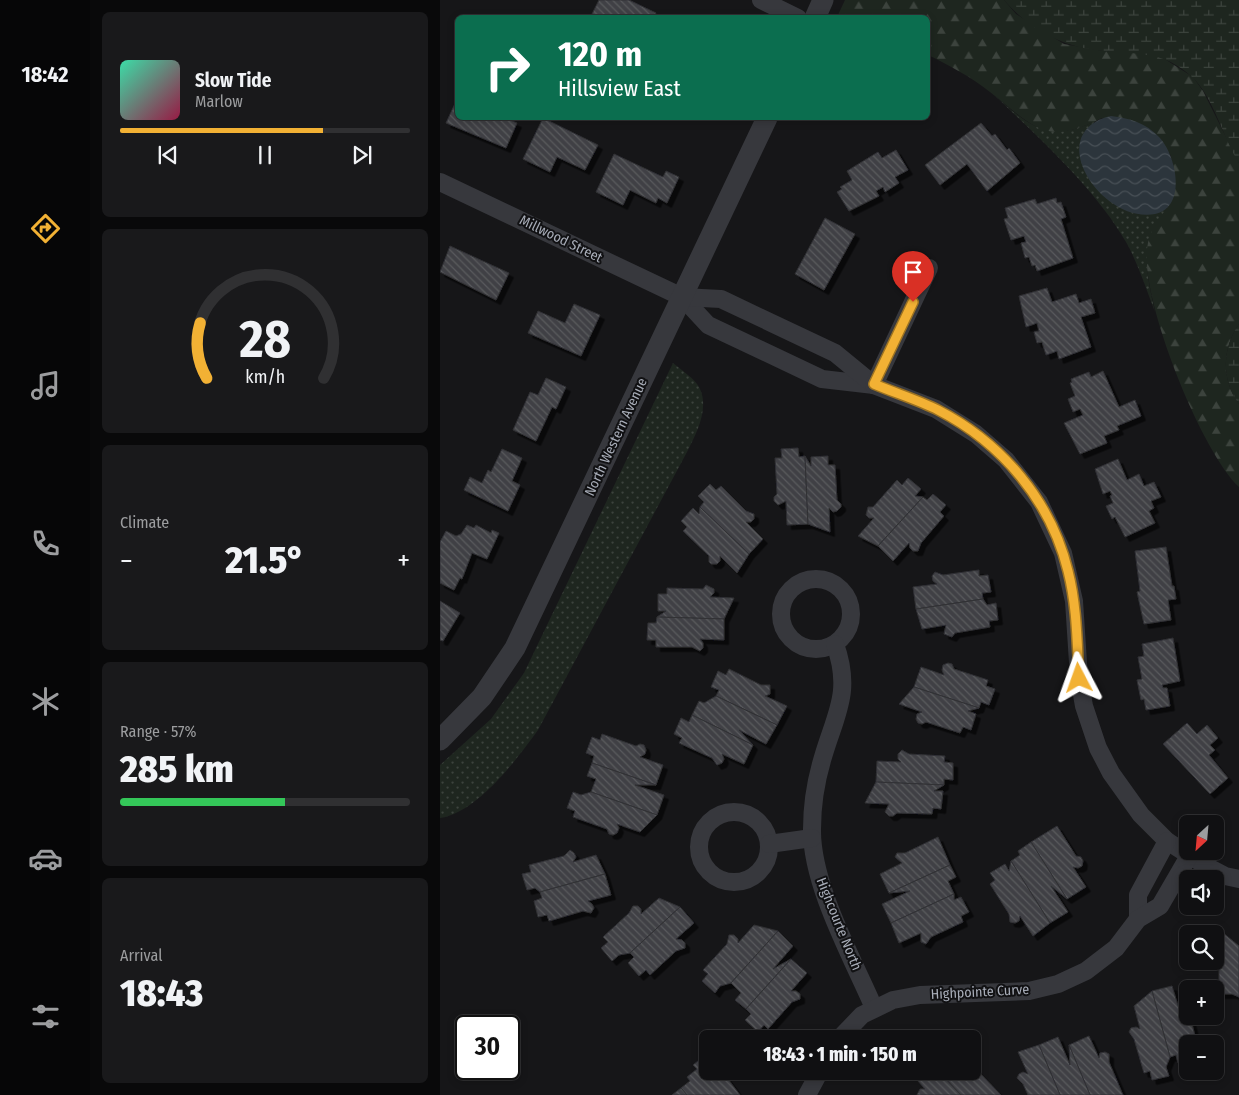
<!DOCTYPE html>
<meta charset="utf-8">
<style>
body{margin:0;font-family:"Fira Sans Condensed",sans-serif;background:#19191b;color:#f1f3f6;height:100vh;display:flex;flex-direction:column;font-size:19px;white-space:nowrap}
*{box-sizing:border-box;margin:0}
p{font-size:16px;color:#9c9d9f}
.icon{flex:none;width:28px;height:28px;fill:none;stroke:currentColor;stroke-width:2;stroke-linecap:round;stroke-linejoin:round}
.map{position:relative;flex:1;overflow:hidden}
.panel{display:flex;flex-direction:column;gap:12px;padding:12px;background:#09090a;width:350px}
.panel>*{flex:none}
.banner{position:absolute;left:15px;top:15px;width:475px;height:105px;border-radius:8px;box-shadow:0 2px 8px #0003,0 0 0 1px #303032;background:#0b6e4f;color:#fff;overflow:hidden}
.needle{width:32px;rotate:206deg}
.fabs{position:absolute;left:739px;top:815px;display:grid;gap:10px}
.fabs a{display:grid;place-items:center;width:45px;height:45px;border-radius:8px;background:#101012;box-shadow:0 2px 8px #0003,0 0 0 1px #303032;font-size:25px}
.speed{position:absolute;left:15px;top:1015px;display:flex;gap:10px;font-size:25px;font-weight:700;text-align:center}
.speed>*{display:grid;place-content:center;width:65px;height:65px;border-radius:50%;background:#101012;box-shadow:0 2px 8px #0003,0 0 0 1px #303032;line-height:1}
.speed .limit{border:2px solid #111;border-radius:8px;background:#fff;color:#111}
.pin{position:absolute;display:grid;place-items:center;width:42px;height:42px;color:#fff;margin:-51px -21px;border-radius:50% 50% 50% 0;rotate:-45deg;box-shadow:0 0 5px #0007}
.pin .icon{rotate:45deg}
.me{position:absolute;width:55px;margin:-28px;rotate:356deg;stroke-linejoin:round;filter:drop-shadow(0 0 4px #0008)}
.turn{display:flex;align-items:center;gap:18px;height:105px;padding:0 20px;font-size:22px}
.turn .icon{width:65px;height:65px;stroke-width:2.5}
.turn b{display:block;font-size:35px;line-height:42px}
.big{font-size:38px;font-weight:800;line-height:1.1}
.panel .card{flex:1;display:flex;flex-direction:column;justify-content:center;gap:8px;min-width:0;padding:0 18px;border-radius:8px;background:#19191b}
.panel .dial{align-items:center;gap:0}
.dial svg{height:130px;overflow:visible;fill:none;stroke:#303032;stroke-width:7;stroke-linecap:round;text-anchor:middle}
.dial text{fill:#f1f3f6;stroke:none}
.song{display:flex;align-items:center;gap:15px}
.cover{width:60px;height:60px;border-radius:8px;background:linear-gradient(135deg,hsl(160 70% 55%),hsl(340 70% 35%))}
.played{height:5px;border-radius:2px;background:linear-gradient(90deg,#f2b134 70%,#303032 70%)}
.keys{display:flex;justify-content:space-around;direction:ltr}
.heat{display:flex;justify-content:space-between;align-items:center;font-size:28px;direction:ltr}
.charge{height:8px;border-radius:4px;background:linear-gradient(90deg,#34c759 57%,#303032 0)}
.trip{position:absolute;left:259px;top:1030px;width:282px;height:50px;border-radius:8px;background:#101012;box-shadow:0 2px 8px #0003,0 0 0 1px #303032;font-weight:800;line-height:50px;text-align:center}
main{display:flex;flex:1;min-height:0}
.tabs{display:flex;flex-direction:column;width:90px;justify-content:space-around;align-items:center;background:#060607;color:#9c9d9f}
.tabs .icon{width:35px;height:35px}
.tabs .active{color:#f2b134}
.tabs b{font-size:22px;color:#f1f3f6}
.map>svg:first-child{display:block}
.grass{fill:url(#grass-dots)}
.forest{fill:url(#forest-firs)}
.wetland{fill:url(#wetland-marsh)}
.water{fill:url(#water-waves)}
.building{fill:url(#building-back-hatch);stroke:#303034;filter:url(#shadow)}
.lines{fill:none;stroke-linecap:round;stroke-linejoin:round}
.minor{stroke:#37383d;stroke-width:18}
.tertiary{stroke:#37383d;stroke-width:21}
.route-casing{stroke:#9d7322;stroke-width:12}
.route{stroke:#f2b134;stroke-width:9}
.labels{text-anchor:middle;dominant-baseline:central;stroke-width:4;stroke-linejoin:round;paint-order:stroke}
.street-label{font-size:14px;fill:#a8adb8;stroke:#111113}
</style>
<main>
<nav class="tabs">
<b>18:42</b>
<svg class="icon active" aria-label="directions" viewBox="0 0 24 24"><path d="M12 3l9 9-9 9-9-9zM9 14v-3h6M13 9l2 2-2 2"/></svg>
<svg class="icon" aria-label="music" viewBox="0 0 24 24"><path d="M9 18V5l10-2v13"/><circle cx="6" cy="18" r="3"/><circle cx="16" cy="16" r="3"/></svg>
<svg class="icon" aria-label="phone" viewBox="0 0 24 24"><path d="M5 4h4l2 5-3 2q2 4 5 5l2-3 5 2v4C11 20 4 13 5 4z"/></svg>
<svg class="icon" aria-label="climate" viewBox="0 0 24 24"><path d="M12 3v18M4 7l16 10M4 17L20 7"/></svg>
<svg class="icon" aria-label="car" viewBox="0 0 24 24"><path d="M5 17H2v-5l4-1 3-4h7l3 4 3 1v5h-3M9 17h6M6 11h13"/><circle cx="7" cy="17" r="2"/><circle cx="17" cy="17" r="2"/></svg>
<svg class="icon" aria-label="filters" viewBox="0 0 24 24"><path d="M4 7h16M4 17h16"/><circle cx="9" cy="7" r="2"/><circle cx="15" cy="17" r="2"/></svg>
</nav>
<section class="panel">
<div class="card">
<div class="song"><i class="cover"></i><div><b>Slow Tide</b><p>Marlow</p></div></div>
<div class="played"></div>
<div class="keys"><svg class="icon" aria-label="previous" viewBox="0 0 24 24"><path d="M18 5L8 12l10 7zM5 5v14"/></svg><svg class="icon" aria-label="pause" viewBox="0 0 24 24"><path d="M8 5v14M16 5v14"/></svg><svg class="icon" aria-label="next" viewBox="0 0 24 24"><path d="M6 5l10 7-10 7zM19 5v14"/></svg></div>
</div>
<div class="card dial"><svg viewBox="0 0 100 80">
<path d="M14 69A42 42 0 1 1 86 69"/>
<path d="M14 69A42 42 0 0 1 10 35" stroke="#f2b134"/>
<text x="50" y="56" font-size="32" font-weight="700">28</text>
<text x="50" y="72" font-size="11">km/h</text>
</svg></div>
<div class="card"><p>Climate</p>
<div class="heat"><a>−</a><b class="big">21.5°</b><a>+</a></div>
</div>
<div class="card"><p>Range · 57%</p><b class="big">285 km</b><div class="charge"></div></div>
<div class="card"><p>Arrival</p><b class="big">18:43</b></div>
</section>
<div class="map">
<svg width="799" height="1095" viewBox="0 0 799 1095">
<defs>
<pattern id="grass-dots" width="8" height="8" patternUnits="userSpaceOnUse" patternTransform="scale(1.25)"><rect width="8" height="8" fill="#1e261f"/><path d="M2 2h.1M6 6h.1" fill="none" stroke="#3c433d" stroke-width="1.8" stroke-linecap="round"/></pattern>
<pattern id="forest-firs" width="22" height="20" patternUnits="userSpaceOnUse" patternTransform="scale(1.25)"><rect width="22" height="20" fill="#1e261f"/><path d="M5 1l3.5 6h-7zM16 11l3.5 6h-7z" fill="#3c433d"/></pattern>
<pattern id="wetland-marsh" width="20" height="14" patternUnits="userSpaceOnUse" patternTransform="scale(1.25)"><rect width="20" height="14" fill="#1e261f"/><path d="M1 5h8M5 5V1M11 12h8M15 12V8" fill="none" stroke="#3c433d"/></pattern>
<pattern id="water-waves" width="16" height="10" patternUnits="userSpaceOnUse" patternTransform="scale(1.25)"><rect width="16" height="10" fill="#2c353c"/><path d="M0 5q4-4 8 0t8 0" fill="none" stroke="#485056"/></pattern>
<pattern id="building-back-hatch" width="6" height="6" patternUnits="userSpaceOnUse" patternTransform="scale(1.25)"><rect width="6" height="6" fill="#404145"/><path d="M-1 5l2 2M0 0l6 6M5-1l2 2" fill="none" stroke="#595a5e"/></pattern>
<filter id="shadow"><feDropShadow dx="4.5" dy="4.5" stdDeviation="0" flood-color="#0009"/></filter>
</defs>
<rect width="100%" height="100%" fill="#161618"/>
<!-- grass -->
<g class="grass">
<path d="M 551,92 C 585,123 608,145 655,121 L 641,139 L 726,209 L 731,203 C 701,244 704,264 715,312 C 706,289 698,263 686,242 C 655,188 596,135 551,92 Z"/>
<path d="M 233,363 C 241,370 251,376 257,384 C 272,405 256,434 247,452 L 98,730 C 77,759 38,812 0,818 L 0,765 L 51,719 L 84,673 Z"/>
</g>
<!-- forest -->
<path class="forest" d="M 405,0 L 564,0 L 576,14 L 624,44 L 663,51 L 707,53 L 723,58 L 753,77 L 763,91 L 799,163 L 799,324 C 782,348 781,380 799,404 L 799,487 C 761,451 701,301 707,249 C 713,205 748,213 730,154 L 662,118 C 604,147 595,127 550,92 C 531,77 509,65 488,55 L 488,18 L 403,18 L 398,15 Z"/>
<!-- wetland -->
<g class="wetland">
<path d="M 564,0 L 799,0 L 799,163 C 783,138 773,96 752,77 C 723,50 698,55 663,51 C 622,47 590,30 564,0 Z"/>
<path d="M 799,324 L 799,404 C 781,380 782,348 799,324 Z"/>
</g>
<!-- water -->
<path class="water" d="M 671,116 C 689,118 706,123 719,137 C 736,154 748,207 715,214 C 661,224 601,132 671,116 Z"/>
<!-- building -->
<g class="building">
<polygon points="159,0 189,0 216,13 214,18 159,18 152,14"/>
<polygon points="18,97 18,118 65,118 77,123 66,148 6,123"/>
<polygon points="103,118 158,145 145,170 117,157 110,172 83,159"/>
<polygon points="541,123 552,136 555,134 567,150 569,148 580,163 547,191 527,164 500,185 485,165"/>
<polygon points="456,150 468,170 455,177 459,183 445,192 443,187 436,191 439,196 409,211 397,192 402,189 400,187 412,180 407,171 438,152 442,158"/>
<polygon points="174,154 223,177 226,171 239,177 227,203 218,198 216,203 190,190 183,205 156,192"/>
<polygon points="616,198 617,203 621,202 626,217 621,219 633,258 597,271 595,265 592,266 589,257 585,258 581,243 586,242 584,236 571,240 564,219 568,218 565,208 595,199 597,204"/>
<polygon points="385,218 415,234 384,290 355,274"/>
<polygon points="10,246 69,273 56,300 0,272"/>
<polygon points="607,288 612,302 636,294 639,303 651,299 655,313 641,317 651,347 619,359 617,351 606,355 602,342 597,343 594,332 599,331 597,323 586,327 579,296"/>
<polygon points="134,304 160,315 141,356 88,333 98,311 125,323"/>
<polygon points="663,371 679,407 695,400 701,416 677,426 679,430 664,436 667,443 640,454 624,423 643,415 640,409 633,412 628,399 635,396 630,383 632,382 631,379 649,372 651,377"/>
<polygon points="106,378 126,387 116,409 112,407 96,441 73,430 90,392 98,395"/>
<polygon points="358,448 359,457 365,456 368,524 347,525 346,501 338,505 334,501 334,497 337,494 335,458 342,458 341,449"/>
<polygon points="62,449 82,458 72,481 80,485 68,511 24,490 30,477 42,483 48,470 51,472"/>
<polygon points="365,456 371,466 371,457 388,456 388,465 395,465 397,500 401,504 401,507 397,511 393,512 389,508 390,532 368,524"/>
<polygon points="678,459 687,480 699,474 704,486 714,482 721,497 711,501 714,508 709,511 715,523 685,537 675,517 672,519 666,506 673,503 670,496 672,495 670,491 663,494 655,469"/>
<polygon points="468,478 481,489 475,496 483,497 438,546 418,536 434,518 429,518 426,515 428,507 433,507 457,480 462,485"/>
<polygon points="270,484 276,490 281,486 306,511 314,514 314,519 311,522 306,522 323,539 309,554 260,507 264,502 258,496"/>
<polygon points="493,494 506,505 500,512 504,516 481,543 478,551 473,551 470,548 469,543 453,561 438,546 483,497 487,500"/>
<polygon points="260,507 309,554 297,573 280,556 280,561 277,564 271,564 269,562 269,556 243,531 247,527 241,521 253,508 259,514"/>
<polygon points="27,525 34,528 36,525 51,533 52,530 59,533 47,559 32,553 22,579 20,578 14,590 0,583 0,542 6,531 16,536 21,534"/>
<polygon points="726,547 732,586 734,586 736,599 728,600 731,620 704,624 697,592 700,591 695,551"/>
<polygon points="539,570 539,576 548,575 551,592 542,593 543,599 476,609 473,587 497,584 493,581 492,576 495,572 503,575"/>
<polygon points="266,585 274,589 274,593 270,597 294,598 284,619 217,617 226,611 218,611 218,594 227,594 227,588 263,589"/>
<polygon points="543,599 547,605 556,603 558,620 549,621 550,627 515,633 512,637 504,634 506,625 482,629 476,609"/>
<polygon points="0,601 20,613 3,641 0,640"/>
<polygon points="217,617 284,619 284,640 260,639 263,643 263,648 260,651 252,647 216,647 216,640 207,640 208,623 216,623"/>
<polygon points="733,638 740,681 722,685 723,688 727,688 730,706 706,710 704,699 701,700 697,680 702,679 698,657 704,656 702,644"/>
<polygon points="508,663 512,664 514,669 548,680 546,686 555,689 549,705 541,702 539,708 474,687 481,667 504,675 502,670 503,665"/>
<polygon points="289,669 321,685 330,685 330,694 325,696 347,706 337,725 276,696 279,690 271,687 278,671 286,675"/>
<polygon points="474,687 539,708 528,711 536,714 531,730 523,727 520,733 486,722 482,724 478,723 476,719 477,714 482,712 459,704"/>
<polygon points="276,696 337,725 326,744 299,730 313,745 252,715 259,701 264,703"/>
<polygon points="252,715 313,745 304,764 282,754 284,759 282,763 277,765 272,758 239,743 242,738 234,734 241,718 249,722"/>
<polygon points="747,723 757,734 767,725 778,738 770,745 775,750 769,755 788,778 770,794 723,744"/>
<polygon points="162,734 196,746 200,744 204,745 206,750 205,754 200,757 223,765 216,785 152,763 154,756 146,753 152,737 160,740"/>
<polygon points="462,750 469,754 505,756 504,762 513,763 513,780 504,779 504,785 436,782 437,761 461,762 458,759 458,754"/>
<polygon points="152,763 216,785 195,785 224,795 217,815 151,792 156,779 147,776"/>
<polygon points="436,782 504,785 494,791 503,791 501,809 493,808 492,814 457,813 453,816 449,816 445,812 449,804 425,803"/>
<polygon points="133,792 141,795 151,792 217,815 200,832 177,824 179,828 177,833 173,835 169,834 167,829 133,817 135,811 127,808"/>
<polygon points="617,826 636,856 641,857 643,861 642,866 638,868 633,867 646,887 627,899 591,842"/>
<polygon points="498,837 510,865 449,893 440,874 462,863 455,857 457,853 465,853"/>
<polygon points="591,842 627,899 611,886 628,912 610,923 571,861 580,855 578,851"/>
<polygon points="130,850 134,853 136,857 133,862 156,855 165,874 100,892 95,888 87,890 82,874 91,872 89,865 124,856"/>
<polygon points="571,861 610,923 593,936 580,916 579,921 575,923 570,922 569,914 550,884 555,880 550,873 565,864 569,871"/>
<polygon points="510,865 516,877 508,881 514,894 451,923 442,904 470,891 449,893"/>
<polygon points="165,874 171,895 148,901 152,904 154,908 151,913 143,911 109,921 107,915 98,917 94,901 102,898 100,892"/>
<polygon points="514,894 514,900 521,897 529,912 521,916 523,922 491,937 486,944 481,942 481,933 459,943 451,923"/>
<polygon points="219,898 240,907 190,953 179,955 172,961 161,948 168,942 163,937 189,913 193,906 198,906 201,909 201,914"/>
<polygon points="240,907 254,923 236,939 242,940 245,943 245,948 236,951 210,975 206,970 199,976 188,963 194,957 190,953"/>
<polygon points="314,925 338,931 291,983 280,986 275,993 262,981 268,974 263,970 287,944 289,935 294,935 298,939 298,943"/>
<polygon points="776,927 799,946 799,997 792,994 779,994 779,967 773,961 775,961 775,934 769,934"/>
<polygon points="338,931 353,946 333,969 351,959 306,1009 295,1000 301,993 291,983"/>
<polygon points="351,959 367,973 351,991 356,991 360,994 360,999 352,1002 328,1029 324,1025 318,1032 305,1020 311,1014 306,1009"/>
<polygon points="732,986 739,1009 742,1004 748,1004 748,1016 750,1016 757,1044 748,1044 748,1061 738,1063 736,1055 730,1057 712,991"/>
<polygon points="712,991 730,1057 726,1067 729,1076 712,1080 710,1071 704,1073 694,1039 689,1032 691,1028 696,1027 700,1029 694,1006"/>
<polygon points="649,1036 659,1058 660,1053 665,1052 669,1054 669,1062 683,1095 650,1095 629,1045"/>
<polygon points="618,1037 630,1065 629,1045 650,1095 620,1095 599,1045"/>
<polygon points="599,1045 620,1095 588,1095 583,1084 577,1078 579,1074 583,1072 588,1074 578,1052"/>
<polygon points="268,1053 268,1071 282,1071 300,1095 247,1095 241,1088 250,1081 247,1077 257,1069 253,1065"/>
<polygon points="532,1060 534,1067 561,1095 521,1095 498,1071 532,1071"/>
<polygon points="469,1071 498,1071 521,1095 477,1095 480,1089 485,1089"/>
<polygon points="241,1088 247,1095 232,1095"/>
</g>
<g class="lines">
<!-- minor -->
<g class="minor">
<polyline points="321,0 358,18"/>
<polyline points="0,182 242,297 268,325 382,379 434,385 496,409 536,434 566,460 599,502 623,553 634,601 639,678 644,706 658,748 671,773 701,815 727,841 766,866 785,876 799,879"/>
<polyline points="242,297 281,299 395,353 434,385"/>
<polyline points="434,385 489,268"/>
<circle cx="376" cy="614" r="35"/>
<path d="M 395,644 C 412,692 396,713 383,757 C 376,780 372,806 372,829 C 371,884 412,957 434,1008"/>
<circle cx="294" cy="847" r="35"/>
<polyline points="329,844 372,838"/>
<polyline points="698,919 698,895 727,841"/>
<polyline points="399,1039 422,1015 453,1000 480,995 589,991 618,984 646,971 676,948 698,919 720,906 749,856"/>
<polyline points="367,1095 380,1071"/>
</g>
<!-- tertiary -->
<g class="tertiary">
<polyline points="375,18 383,0"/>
<polyline points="0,740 42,697 75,648 327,118"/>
</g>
</g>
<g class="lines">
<!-- route casing -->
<g class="route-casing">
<path id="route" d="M 473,302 L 434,384 C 455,393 478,400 498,410 C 562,443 611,501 628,571 C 637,606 637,642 639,678"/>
</g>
<!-- route -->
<use href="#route" class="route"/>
</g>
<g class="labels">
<!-- street labels -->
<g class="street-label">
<text transform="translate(121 239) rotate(26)">Millwood Street</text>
<text transform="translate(176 437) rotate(-65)">North Western Avenue</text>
<text transform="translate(399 924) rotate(68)">Highcourte North</text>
<text transform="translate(540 992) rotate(-3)">Highpointe Curve</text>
</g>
</g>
</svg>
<div class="fabs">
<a><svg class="needle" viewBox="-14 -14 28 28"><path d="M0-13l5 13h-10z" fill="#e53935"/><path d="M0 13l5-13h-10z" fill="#9c9d9f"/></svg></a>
<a><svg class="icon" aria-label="sound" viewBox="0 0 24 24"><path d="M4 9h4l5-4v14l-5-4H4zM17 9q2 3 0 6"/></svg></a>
<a><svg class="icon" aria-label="search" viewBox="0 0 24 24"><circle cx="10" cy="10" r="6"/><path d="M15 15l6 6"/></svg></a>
<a>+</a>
<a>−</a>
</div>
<div class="speed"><div class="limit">30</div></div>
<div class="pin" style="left:473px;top:302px;background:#d93025"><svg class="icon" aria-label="arrive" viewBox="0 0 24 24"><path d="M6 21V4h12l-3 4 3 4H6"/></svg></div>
<svg class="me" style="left:639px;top:678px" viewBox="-20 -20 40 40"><path d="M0-17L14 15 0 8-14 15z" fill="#f2b134" stroke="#fff" stroke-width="4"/></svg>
<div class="trip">18:43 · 1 min · 150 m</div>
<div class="banner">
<div class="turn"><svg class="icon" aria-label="right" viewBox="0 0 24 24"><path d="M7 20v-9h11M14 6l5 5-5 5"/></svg><div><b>120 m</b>Hillsview East</div></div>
</div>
</div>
</main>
